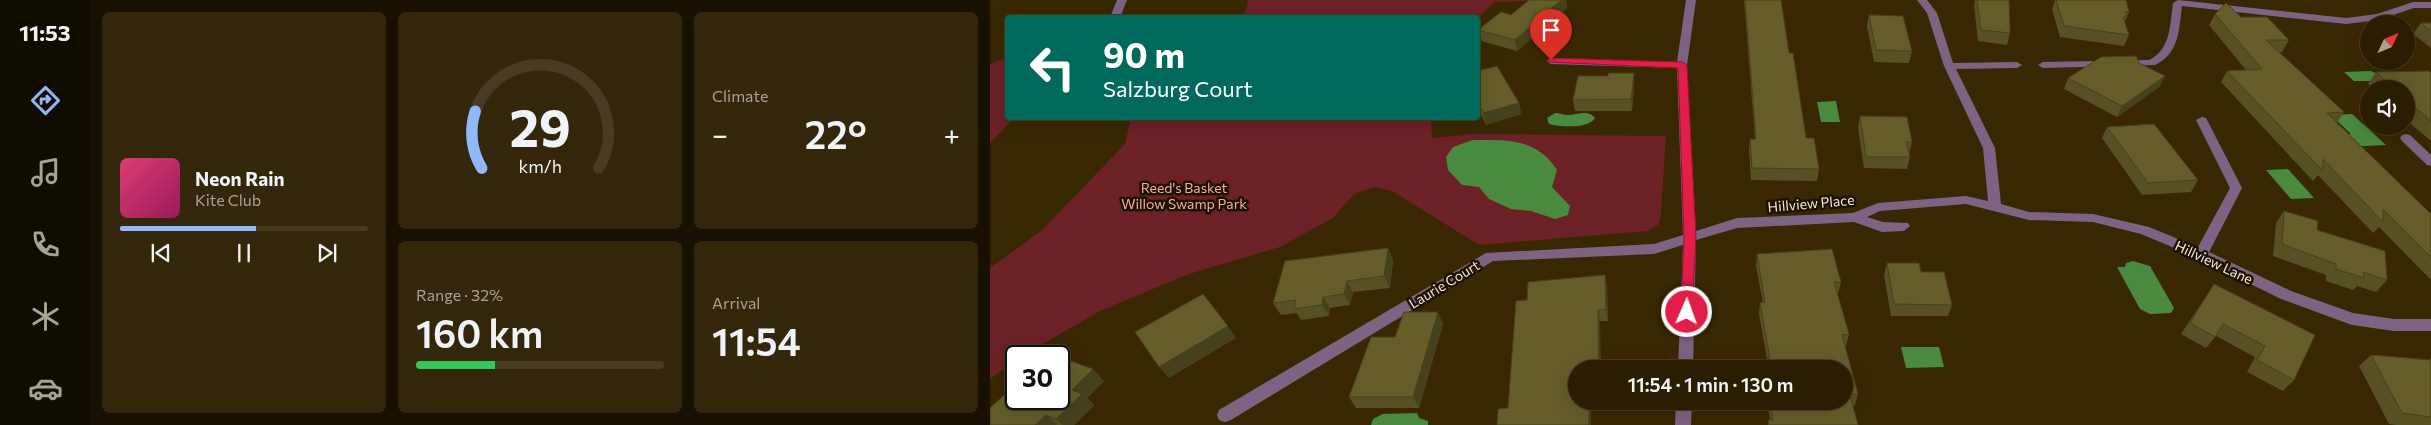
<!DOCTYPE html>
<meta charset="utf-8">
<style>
body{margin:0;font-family:Commissioner,sans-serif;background:#33260b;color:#f1f3f6;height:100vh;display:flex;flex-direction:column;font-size:19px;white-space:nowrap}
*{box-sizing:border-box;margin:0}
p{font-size:16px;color:#a6a299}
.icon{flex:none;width:28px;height:28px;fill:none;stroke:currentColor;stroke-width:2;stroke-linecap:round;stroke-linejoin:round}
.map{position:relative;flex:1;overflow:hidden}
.details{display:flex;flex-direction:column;gap:12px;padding:12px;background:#181001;width:900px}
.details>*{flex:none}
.hud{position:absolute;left:15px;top:15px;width:475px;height:105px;border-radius:5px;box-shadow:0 5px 20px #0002,0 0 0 1px #473b23;background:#00695c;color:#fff;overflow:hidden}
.needle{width:32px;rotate:46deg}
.controls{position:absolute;left:1370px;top:15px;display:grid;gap:10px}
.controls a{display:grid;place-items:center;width:55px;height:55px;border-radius:50%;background:#2b1d01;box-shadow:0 5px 20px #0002,0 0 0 1px #473b23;font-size:25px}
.speed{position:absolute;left:15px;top:345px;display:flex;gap:10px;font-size:25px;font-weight:700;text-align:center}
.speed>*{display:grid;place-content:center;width:65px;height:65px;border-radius:50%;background:#2b1d01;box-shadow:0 5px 20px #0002,0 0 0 1px #473b23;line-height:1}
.speed .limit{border:2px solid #111;border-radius:8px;background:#fff;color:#111}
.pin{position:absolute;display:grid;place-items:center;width:42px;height:42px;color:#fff;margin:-51px -21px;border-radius:50% 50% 50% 0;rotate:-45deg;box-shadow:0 0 5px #0007}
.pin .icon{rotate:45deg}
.me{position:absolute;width:55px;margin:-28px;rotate:2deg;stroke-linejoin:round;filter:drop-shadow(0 0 4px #0008)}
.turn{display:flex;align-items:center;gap:18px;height:105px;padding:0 15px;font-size:22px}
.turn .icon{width:65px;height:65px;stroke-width:2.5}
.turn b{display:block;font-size:35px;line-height:42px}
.big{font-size:38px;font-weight:600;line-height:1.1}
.details .card{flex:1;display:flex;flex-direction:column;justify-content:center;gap:8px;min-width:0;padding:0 18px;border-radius:8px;background:#33260b}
.details .dial{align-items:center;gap:0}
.dial svg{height:130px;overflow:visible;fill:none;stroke:#473b23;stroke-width:7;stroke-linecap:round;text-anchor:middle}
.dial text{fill:#f1f3f6;stroke:none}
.song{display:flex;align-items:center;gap:15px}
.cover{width:60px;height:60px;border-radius:8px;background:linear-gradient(135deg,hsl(340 70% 55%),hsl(330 70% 35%))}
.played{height:5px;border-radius:2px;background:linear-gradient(90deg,#90b8fd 55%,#473b23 55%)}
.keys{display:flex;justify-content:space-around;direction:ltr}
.heat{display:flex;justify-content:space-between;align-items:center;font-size:28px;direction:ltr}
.charge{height:8px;border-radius:4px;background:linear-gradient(90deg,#34c759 32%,#473b23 0)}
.details .tiles{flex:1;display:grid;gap:12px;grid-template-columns:repeat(3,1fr)}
.card:first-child{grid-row:span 2}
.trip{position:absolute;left:578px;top:360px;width:285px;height:50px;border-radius:25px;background:#2b1d01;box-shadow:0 5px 20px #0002,0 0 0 1px #473b23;font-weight:600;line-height:50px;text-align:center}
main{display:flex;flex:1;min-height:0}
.tab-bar{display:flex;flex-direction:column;width:90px;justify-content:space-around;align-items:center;background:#110c00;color:#a6a299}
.tab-bar .icon{width:35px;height:35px}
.tab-bar .active{color:#90b8fd}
.tab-bar b{font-size:22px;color:#f1f3f6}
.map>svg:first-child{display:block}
.green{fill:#6b2125}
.water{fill:#498a3e}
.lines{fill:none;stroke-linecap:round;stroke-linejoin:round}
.minor{fill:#7d6383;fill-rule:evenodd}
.wall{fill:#565023}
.shaded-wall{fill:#46411d}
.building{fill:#645d29;stroke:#46411d}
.route{fill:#e11d48;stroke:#92132f}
.labels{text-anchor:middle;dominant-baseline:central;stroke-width:5;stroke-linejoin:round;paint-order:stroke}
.park-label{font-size:14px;fill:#faa9a7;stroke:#1b1101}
.street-label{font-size:14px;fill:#f8e9d0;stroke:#1b1101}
</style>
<main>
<nav class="tab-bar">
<b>11:53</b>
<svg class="icon active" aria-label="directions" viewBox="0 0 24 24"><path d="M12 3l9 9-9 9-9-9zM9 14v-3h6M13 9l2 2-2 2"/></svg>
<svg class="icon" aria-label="music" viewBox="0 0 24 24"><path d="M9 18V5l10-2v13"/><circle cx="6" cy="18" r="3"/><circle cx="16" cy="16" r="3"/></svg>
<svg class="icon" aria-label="phone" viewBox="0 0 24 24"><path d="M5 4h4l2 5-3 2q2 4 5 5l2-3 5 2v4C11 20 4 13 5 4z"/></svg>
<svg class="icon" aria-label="climate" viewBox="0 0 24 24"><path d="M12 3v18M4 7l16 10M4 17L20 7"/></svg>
<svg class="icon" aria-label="car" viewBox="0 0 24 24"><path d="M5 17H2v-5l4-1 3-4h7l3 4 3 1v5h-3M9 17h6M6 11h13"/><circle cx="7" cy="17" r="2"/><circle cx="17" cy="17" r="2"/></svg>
</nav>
<section class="details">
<div class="tiles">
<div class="card">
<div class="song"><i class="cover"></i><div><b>Neon Rain</b><p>Kite Club</p></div></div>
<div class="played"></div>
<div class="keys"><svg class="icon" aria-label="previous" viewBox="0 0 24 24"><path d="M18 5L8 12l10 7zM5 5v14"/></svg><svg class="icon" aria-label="pause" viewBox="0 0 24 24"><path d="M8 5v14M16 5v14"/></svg><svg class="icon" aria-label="next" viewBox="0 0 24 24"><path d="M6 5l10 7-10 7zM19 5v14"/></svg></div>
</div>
<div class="card dial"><svg viewBox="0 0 100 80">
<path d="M14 69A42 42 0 1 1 86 69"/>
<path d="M14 69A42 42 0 0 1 10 34" stroke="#90b8fd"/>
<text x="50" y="56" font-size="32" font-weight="700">29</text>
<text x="50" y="72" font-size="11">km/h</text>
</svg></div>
<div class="card"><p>Climate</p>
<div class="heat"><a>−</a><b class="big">22°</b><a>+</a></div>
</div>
<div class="card"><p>Range · 32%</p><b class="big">160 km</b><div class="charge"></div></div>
<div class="card"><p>Arrival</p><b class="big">11:54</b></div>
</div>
</section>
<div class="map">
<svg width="1441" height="425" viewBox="0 0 1441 425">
<rect width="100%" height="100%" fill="#392701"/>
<!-- green -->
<g class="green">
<polygon points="258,0 571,0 504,2 488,18 248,18 256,11"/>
<polygon points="17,58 18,118 24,118 0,143 0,64"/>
<polygon points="141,118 441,118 442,138 484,134 676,136 671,213 669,224 658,231 489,245 402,191 384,187 364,194 343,218 290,247 199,274 110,311 32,356 26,356 26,360 0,379 0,268 51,231 135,144"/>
</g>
<!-- water -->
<g class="water">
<polygon points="1381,71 1388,74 1392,81 1364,81 1354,72"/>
<polygon points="846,101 850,122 831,122 827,102"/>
<path d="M 565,113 C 570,113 573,115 578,115 C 587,115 598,109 605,118 C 598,129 571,127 559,124 L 557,118 Z"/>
<polygon points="1362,114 1396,145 1356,147 1345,136 1361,134 1341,115"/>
<path d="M 483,140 C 518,140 546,138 567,170 L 562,187 L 580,206 L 578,215 L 565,219 L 541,211 L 521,209 L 499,199 L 489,187 L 472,185 L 458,170 L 456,157 L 463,147 Z"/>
<polygon points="1298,169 1324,198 1301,199 1276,170"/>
<polygon points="1143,261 1160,266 1184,308 1181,313 1160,314 1150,309 1127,267 1135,267 1136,263"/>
<polygon points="911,347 949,347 954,367 916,368"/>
<polygon points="427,413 429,418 438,421 438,425 381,425 383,419 393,414"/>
</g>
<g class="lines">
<!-- minor -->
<g class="minor">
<polygon points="127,0 137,0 131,15 125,18 121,15"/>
<polygon points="696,0 706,0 697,65 706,231 747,218 863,213 888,203 976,196 998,201 993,148 954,66 937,13 927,0 937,0 947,13 963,63 1027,62 1032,65 1027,68 966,69 1005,148 1011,204 1039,212 1103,214 1159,227 1208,247 1240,188 1206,120 1212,117 1216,118 1252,188 1219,252 1301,291 1363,313 1404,319 1441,319 1441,331 1404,331 1362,325 1291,299 1206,257 1151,234 1103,222 1039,220 976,204 890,211 877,217 893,222 918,223 920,226 914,231 892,232 864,222 747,228 706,240 703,369 688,369 693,245 664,254 503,261 241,420 235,422 229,420 227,415 229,410 496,253 664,244 693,235 687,68 561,64 556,61 561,58 687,62"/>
<path d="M 1188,0 L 1356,18 L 1387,14 L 1423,2 L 1441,2 L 1441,8 L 1424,8 L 1388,20 L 1356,24 L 1192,6 C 1189,30 1189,54 1165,65 L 1053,68 L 1048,65 L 1053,62 L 1159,60 C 1181,50 1180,24 1183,3 Z"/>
<polygon points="1416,134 1420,135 1441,155 1441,166 1437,165 1412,141 1410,138 1412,135"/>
<polygon points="686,401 702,401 701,425 685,425"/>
</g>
</g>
<!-- wall -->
<g class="wall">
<polygon points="571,0 576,0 577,8 527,51 491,41 488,30"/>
<polygon points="754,0 791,0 799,53 816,138 829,169 827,181 761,180 759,150 760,139 765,139"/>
<polygon points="985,0 1019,0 1020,33 1017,45 988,41 984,5"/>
<polygon points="1065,0 1136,0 1139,12 1135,22 1139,35 1134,46 1070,37 1062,9"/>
<polygon points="1225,14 1251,17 1299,40 1292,52 1288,52 1354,112 1347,123 1441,214 1441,280 1389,227 1383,233 1328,175 1323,181 1231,82 1237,71 1256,70 1219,25"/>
<polygon points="879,15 922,51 919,63 884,62 877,26"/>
<polygon points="1431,23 1441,23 1441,48 1423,34"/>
<polygon points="1149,63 1175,76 1169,87 1127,117 1074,89 1078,78"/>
<polygon points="488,71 529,103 531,114 496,125 488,108"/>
<polygon points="1386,72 1441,73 1441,141 1416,120 1416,89 1384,89 1378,84"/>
<polygon points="644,73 644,85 642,111 585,111 583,100"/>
<polygon points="870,116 922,142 919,154 920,157 917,169 874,168 868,128"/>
<polygon points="1117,127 1208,180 1201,192 1152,195 1112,138"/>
<polygon points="1294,211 1327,230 1397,280 1386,292 1367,286 1363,290 1336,281 1336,275 1283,256 1286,223"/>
<polygon points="398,248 403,260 400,288 363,292 360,305 340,308 339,316 311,320 307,313 291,315 283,303"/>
<polygon points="767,254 851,282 848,294 847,294 859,334 856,346 855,346 868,394 865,405 863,406 868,425 778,425 778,420 780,420 777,401 854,401 854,369 772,369 773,360 777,359 769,314 770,303 773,303 766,266"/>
<polygon points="897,263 931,272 962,305 958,316 901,316 894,275"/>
<polygon points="1224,284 1304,380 1293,391 1257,372 1265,357 1226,336 1216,348 1191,334"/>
<polygon points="617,287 618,321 610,321 586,369 601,401 601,425 507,425 518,408 537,300"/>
<polygon points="453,324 429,408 366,408 359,397 405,337"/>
<polygon points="1381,355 1439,360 1441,358 1441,425 1406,425 1399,424 1369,366"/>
<polygon points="114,381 97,398 104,405 84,425 0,425"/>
</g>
<!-- shaded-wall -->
<g class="shaded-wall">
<polygon points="571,0 576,0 577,8 527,51 525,40"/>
<polygon points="644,73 644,85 642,111 641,99"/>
<polygon points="1175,76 1169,87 1127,117 1132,106"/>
<polygon points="529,103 531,114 496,125 493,113"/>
<polygon points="398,248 403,260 400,288 394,276"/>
<polygon points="615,275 617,287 618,321 616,309"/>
<polygon points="357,281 363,292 360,305 354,294"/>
<polygon points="333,297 340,308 339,316 332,305"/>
<polygon points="608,310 610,321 611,369 609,369"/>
<polygon points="448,312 453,324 429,408 423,397"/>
<polygon points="238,326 246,338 179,378 169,367"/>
<polygon points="103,369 114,381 97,398 104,405 84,425 73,425 66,419 82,390"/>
<rect x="599" y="401" width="2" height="24"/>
<polygon points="56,415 67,425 45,425"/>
</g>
<!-- building -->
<g class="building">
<polygon points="539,0 571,0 525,40 488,30 511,12 521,15"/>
<polygon points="755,0 791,0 799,53 803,53 816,138 824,138 829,169 762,168 760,139 766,139"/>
<polygon points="987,0 1019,0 1020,33 991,30"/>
<polygon points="1066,0 1136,0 1139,12 1135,12 1137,17 1133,17 1139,35 1074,26"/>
<polygon points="1236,3 1251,17 1277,17 1299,40 1276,40 1354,112 1337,113 1441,214 1441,257 1393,209 1393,222 1333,159 1332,170 1237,71 1272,69 1225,14"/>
<polygon points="879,15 913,16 922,51 886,50"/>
<polygon points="1431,23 1441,23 1441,31"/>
<polygon points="1146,56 1149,63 1175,76 1132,106 1078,78 1111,57"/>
<polygon points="507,66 529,103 493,113 488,102 488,71"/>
<polygon points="1439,71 1441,73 1441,121 1416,100 1416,89 1404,89 1386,72"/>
<polygon points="618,73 644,73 641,99 583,100 588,76 618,76"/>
<polygon points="870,116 917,117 922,142 916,142 920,157 876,157"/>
<polygon points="1164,124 1208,180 1158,183 1117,127"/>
<polygon points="1294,211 1328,221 1327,230 1395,251 1397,280 1373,272 1374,278 1346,269 1346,264 1292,244"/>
<polygon points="398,248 394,276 357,281 354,294 333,297 332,305 304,309 306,300 283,303 295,261"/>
<polygon points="842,249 851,282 844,282 859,334 852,335 868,394 860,395 868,425 779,425 778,420 783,420 780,401 854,401 854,369 774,369 773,360 780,359 770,303 775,302 767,254"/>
<polygon points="897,263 929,263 931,272 954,272 962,305 904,304"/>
<polygon points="615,275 616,309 608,310 609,369 586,369 586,401 599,401 599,425 507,425 508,409 518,408 526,301 537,300 538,282"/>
<polygon points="1224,284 1325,335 1304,380 1267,360 1275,346 1233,324 1225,337 1200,323"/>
<polygon points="213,294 238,326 169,367 145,332"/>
<polygon points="414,312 448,312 423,397 359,397 381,337 405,337"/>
<polygon points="60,354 66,356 57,356"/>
<polygon points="1381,355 1441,360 1441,417 1412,413"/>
<polygon points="69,357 103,369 82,390 92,394 66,419 56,415 45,425 0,425 0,408 26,384 26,399 69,399"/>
</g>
<!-- route -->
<polygon class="route" points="561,58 692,62 697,65 706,237 702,316 693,316 691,312 694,237 688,68 558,62 558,59"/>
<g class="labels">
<!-- park labels -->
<g class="park-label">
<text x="194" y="187">Reed's Basket<tspan x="194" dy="16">Willow Swamp Park</tspan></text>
</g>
<!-- street labels -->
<g class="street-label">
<text transform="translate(821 203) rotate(-5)">Hillview Place</text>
<text transform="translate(1224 262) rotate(25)">Hillview Lane</text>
<text transform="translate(454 284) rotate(-31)">Laurie Court</text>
</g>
</g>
</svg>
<div class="controls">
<a><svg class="needle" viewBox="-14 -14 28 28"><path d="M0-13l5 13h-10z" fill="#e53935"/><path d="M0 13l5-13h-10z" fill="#a6a299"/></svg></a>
<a><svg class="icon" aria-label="sound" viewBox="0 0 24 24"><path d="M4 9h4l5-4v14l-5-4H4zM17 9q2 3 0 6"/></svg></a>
</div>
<div class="speed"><div class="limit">30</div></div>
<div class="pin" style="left:561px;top:60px;background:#d93025"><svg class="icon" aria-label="arrive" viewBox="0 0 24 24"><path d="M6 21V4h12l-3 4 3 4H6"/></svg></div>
<svg class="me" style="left:697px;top:312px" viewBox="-20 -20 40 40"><circle r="17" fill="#e11d48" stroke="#fff" stroke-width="3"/><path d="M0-11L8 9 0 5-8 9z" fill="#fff"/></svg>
<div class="trip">11:54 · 1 min · 130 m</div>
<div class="hud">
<div class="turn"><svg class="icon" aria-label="left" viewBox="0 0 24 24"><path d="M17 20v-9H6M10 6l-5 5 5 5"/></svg><div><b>90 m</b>Salzburg Court</div></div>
</div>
</div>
</main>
